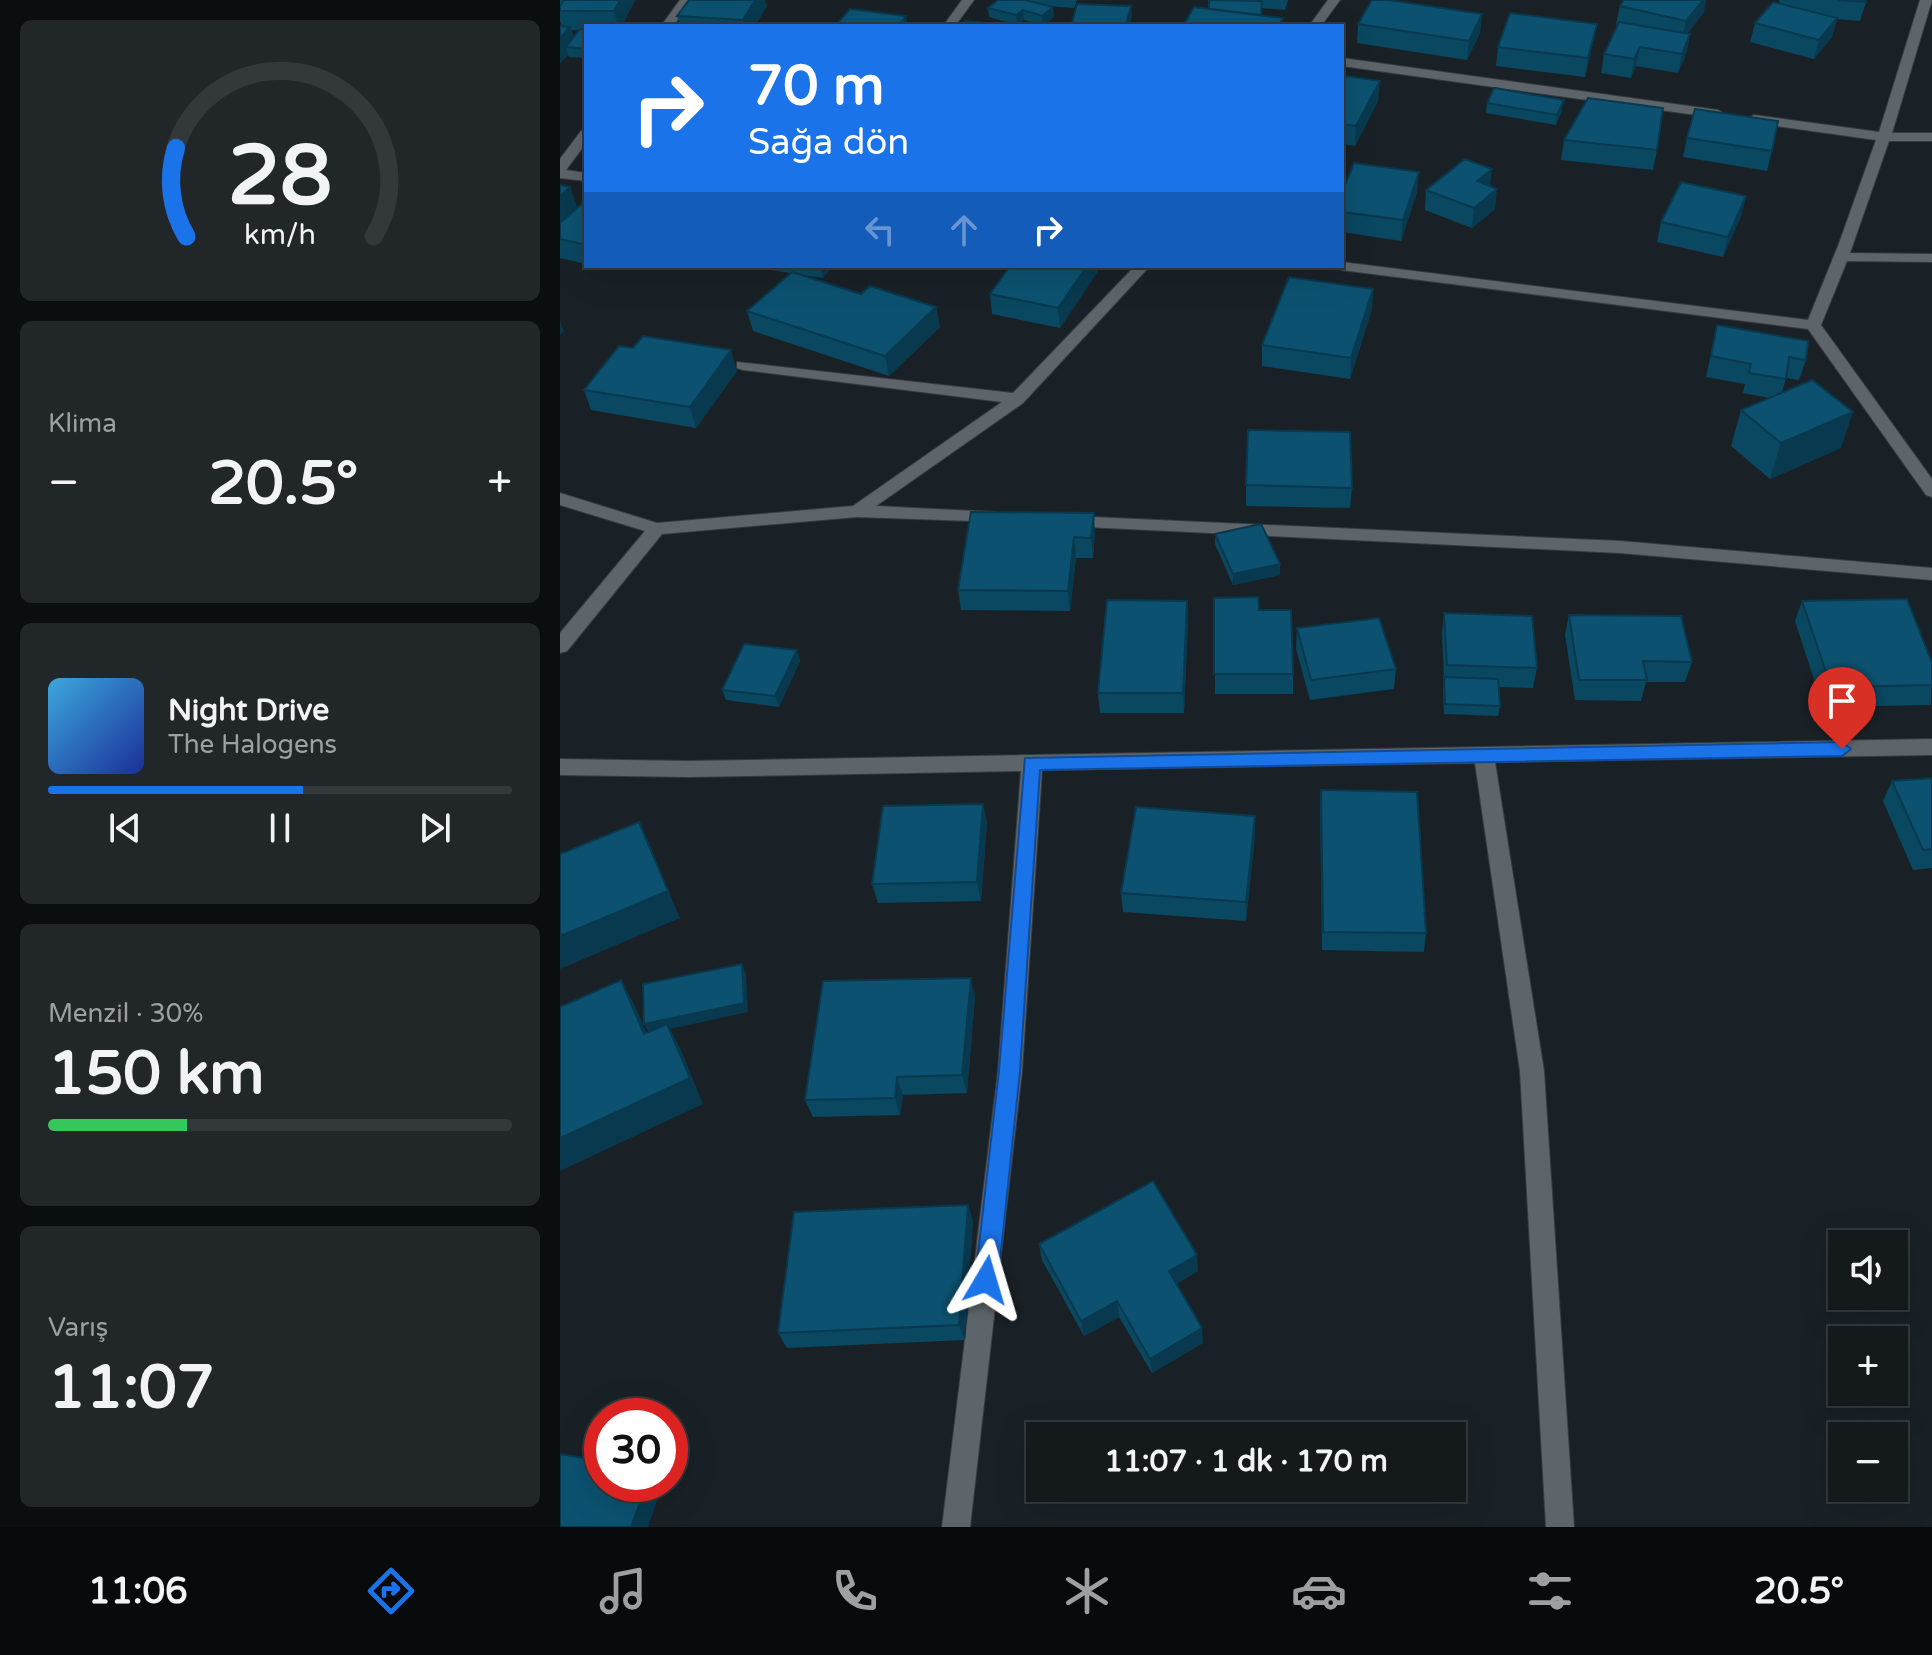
<!DOCTYPE html>
<html lang="tr">
<meta charset="utf-8">
<style>
body{margin:0;font-family:"Varela Round",sans-serif;background:#212629;color:#f1f3f6;height:100vh;display:flex;flex-direction:column;font-size:30px;white-space:nowrap}
*{box-sizing:border-box;margin:0}
p{font-size:26px;color:#9da0a3}
.icon{flex:none;width:44px;height:44px;fill:none;stroke:currentColor;stroke-width:2;stroke-linecap:round;stroke-linejoin:round}
.map{position:relative;flex:1;overflow:hidden}
.side{display:flex;flex-direction:column;gap:20px;padding:20px;background:#0b0e0f;width:560px}
.side>*{flex:none}
.guide{position:absolute;left:24px;top:24px;width:760px;height:244px;border-radius:0px;box-shadow:0 8px 32px #0002,0 0 0 2px #33383b;background:#1a73e8;color:#fff;overflow:hidden}
.controls{position:absolute;left:1268px;top:1230px;display:grid;gap:16px}
.controls a{display:grid;place-items:center;width:80px;height:80px;border-radius:0px;background:#14191c;box-shadow:0 8px 32px #0002,0 0 0 2px #33383b;font-size:40px}
.speed{position:absolute;left:24px;top:1398px;display:flex;gap:16px;font-size:40px;font-weight:700;text-align:center}
.speed>*{display:grid;place-content:center;width:104px;height:104px;border-radius:50%;background:#14191c;box-shadow:0 8px 32px #0002,0 0 0 2px #33383b;line-height:1}
.speed .limit{border:12px solid #d22;background:#fff;color:#111}
.pin{position:absolute;display:grid;place-items:center;width:68px;height:68px;color:#fff;margin:-82px -34px;border-radius:50% 50% 50% 0;rotate:-45deg;box-shadow:0 0 8px #0007}
.pin .icon{rotate:45deg}
.me{position:absolute;width:88px;margin:-44px;rotate:7deg;stroke-linejoin:round;filter:drop-shadow(0 0 6px #0008)}
.turn{display:flex;align-items:center;gap:28px;height:168px;padding:0 32px;font-size:36px}
.turn .icon{width:104px;height:104px;stroke-width:2.5}
.turn b{display:block;font-size:56px;line-height:68px}
.lanes{display:flex;align-items:center;height:76px;padding:0 32px;background:#0003;justify-content:center;gap:40px;direction:ltr}
.lanes .off{opacity:.35}
.big{font-size:60px;font-weight:700;line-height:1.1}
.side .widget{flex:1;display:flex;flex-direction:column;justify-content:center;gap:12px;min-width:0;padding:0 28px;border-radius:12px;background:#212629}
.side .dial{align-items:center;gap:0}
.dial svg{height:208px;overflow:visible;fill:none;stroke:#33383b;stroke-width:7;stroke-linecap:round;text-anchor:middle}
.dial text{fill:#f1f3f6;stroke:none}
.song{display:flex;align-items:center;gap:24px}
.cover{width:96px;height:96px;border-radius:12px;background:linear-gradient(135deg,hsl(200 70% 55%),hsl(230 70% 35%))}
.played{height:8px;border-radius:4px;background:linear-gradient(90deg,#1a73e8 55%,#33383b 55%)}
.keys{display:flex;justify-content:space-around;direction:ltr}
.heat{display:flex;justify-content:space-between;align-items:center;font-size:44px;direction:ltr}
.charge{height:12px;border-radius:6px;background:linear-gradient(90deg,#34c759 30%,#33383b 0)}
.trip{position:absolute;left:466px;top:1422px;width:440px;height:80px;border-radius:0px;background:#14191c;box-shadow:0 8px 32px #0002,0 0 0 2px #33383b;font-weight:700;line-height:80px;text-align:center}
.tabs{display:flex;height:128px;justify-content:space-around;align-items:center;background:#080a0b;color:#9da0a3}
.tabs .icon{width:56px;height:56px}
.tabs .current{color:#1a73e8}
.tabs b{font-size:36px;color:#f1f3f6}
main{display:flex;flex:1;min-height:0}
.map>svg:first-child{display:block}
.lines{fill:none;stroke-linecap:round;stroke-linejoin:round}
.minor-casing{stroke:#363b3f;stroke-width:2}
.minor{fill:#5d656a;fill-rule:evenodd}
.wall{fill:#0a4760;fill-rule:evenodd}
.shaded-wall{fill:#08394e}
.building{fill:#0c5270;stroke:#08394e;stroke-width:2}
.route{fill:#1a73e8;stroke:#114b97;stroke-width:2}
</style>
<main>
<section class="side">
<div class="widget dial"><svg viewBox="0 0 100 80">
<path d="M14 69A42 42 0 1 1 86 69"/>
<path d="M14 69A42 42 0 0 1 10 35" stroke="#1a73e8"/>
<text x="50" y="56" font-size="32" font-weight="700">28</text>
<text x="50" y="72" font-size="11">km/h</text>
</svg></div>
<div class="widget"><p>Klima</p>
<div class="heat"><a>−</a><b class="big">20.5°</b><a>+</a></div>
</div>
<div class="widget">
<div class="song"><i class="cover"></i><div><b>Night Drive</b><p>The Halogens</p></div></div>
<div class="played"></div>
<div class="keys"><svg class="icon" aria-label="previous" viewBox="0 0 24 24"><path d="M18 5L8 12l10 7zM5 5v14"/></svg><svg class="icon" aria-label="pause" viewBox="0 0 24 24"><path d="M8 5v14M16 5v14"/></svg><svg class="icon" aria-label="next" viewBox="0 0 24 24"><path d="M6 5l10 7-10 7zM19 5v14"/></svg></div>
</div>
<div class="widget"><p>Menzil · 30%</p><b class="big">150 km</b><div class="charge"></div></div>
<div class="widget"><p>Varış</p><b class="big">11:07</b></div>
</section>
<div class="map">
<svg width="1372" height="1527" viewBox="0 0 1372 1527">
<rect width="100%" height="100%" fill="#1a2126"/>
<g class="lines">
<!-- minor casing -->
<g class="minor-casing">
<g id="minor">
<polygon points="120,0 132,0 113,26 101,26"/>
<polygon points="402,0 414,0 395,26 383,26"/>
<polygon points="768,0 780,0 761,26 749,26"/>
<polygon points="1360,0 1372,0 1332,133 1372,133 1372,141 1329,141 1290,253 1372,254 1372,262 1287,261 1261,325 1372,479 1372,497 1366,495 1248,329 781,270 774,266 782,266 782,262 1248,320 1278,246 1316,140 1194,123 1187,119 1194,115 1319,132"/>
<polygon points="782,58 1158,110 1165,114 1158,118 782,66"/>
<polygon points="26,130 26,143 6,170 26,173 26,181 0,178 0,159 21,131"/>
<polygon points="575,266 590,266 463,403 316,506 435,512 444,518 441,522 297,517 102,534 7,651 0,653 0,633 85,531 0,505 0,493 97,523 293,506 442,402 183,370 177,368 177,362 453,393"/>
<polygon points="511,516 1060,541 1372,568 1372,580 1060,553 505,526 502,522 505,518"/>
<polygon points="1372,739 1372,755 935,762 984,1071 1014,1527 986,1527 960,1071 915,763 482,770 462,1071 410,1527 382,1527 438,1071 461,771 128,777 0,775 0,759 128,761"/>
</g>
</g>
<!-- minor -->
<use href="#minor" class="minor"/>
</g>
<!-- wall -->
<g class="wall">
<path d="M 0,0 L 75,0 L 62,26 L 26,26 L 26,58 L 9,57 L 8,55 L 0,63 L 0,26 L 2,26 L 0,21 ZM 11,30 L 19,30 L 14,37 Z"/>
<polygon points="438,0 517,0 514,8 487,6 493,7 494,17 483,26 464,20 457,25 429,17 428,8"/>
<polygon points="649,0 728,0 725,10 701,8 701,15 649,9"/>
<polygon points="1219,0 1305,0 1306,2 1300,21 1277,19 1272,37 1254,59 1190,42 1195,23 1220,3"/>
<polygon points="207,6 195,26 120,26 117,16"/>
<polygon points="1060,6 1144,12 1127,34 1130,34 1126,54 1118,73 1076,66 1071,78 1041,73 1044,54 1058,25 1056,24"/>
<polygon points="922,14 920,33 907,60 797,43 798,24"/>
<polygon points="572,16 569,26 512,26 512,23"/>
<polygon points="1037,24 1033,43 1025,77 936,66 938,47"/>
<polygon points="782,84 818,101 795,146 782,144"/>
<polygon points="927,103 1002,110 996,125 926,113"/>
<polygon points="1127,138 1212,151 1207,171 1123,157"/>
<polygon points="1004,140 1097,150 1093,170 1001,160"/>
<polygon points="0,185 10,187 17,207 6,217 26,200 26,264 0,258"/>
<polygon points="930,186 935,209 912,228 865,210 866,190"/>
<polygon points="857,192 841,241 782,232 782,193"/>
<polygon points="1186,196 1181,216 1163,257 1097,242 1101,222"/>
<polygon points="156,266 176,266 174,269"/>
<polygon points="187,266 272,266 263,278 242,275 301,294 376,307 380,327 329,376 193,331 187,311 230,273"/>
<polygon points="450,266 538,266 538,271 500,328 432,314 430,294"/>
<polygon points="813,289 812,309 790,379 702,366 702,345"/>
<polygon points="1157,325 1246,360 1239,380 1226,378 1222,393 1281,448 1210,479 1171,446 1181,410 1210,398 1183,393 1185,384 1146,377"/>
<polygon points="177,371 136,428 31,410 24,390"/>
<polygon points="686,485 792,488 790,508 686,506"/>
<polygon points="411,512 535,533 533,558 516,558 510,611 401,610 398,590"/>
<polygon points="655,534 720,575 673,585 655,544"/>
<polygon points="654,598 733,674 733,694 655,694"/>
<polygon points="627,601 628,621 624,713 540,713 538,693"/>
<polygon points="1242,601 1372,663 1371,705 1263,707 1235,621"/>
<polygon points="884,613 977,668 973,688 939,687 940,706 938,716 884,714 883,688 884,679 882,633"/>
<polygon points="1009,615 1132,662 1125,682 1086,682 1081,701 1015,700 1005,635"/>
<polygon points="737,628 836,669 834,689 750,700 736,649"/>
<polygon points="237,650 240,661 219,707 166,700 162,690"/>
<polygon points="1372,778 1372,868 1353,870 1323,801 1332,781"/>
<polygon points="761,790 866,933 864,952 762,950 760,810"/>
<polygon points="423,804 427,823 421,901 318,903 312,884"/>
<polygon points="695,835 686,921 563,912 561,893"/>
<polygon points="415,997 407,1093 343,1095 340,1115 253,1117 245,1100"/>
<polygon points="408,1205 413,1221 405,1340 227,1348 218,1333"/>
<polygon points="479,1244 638,1271 616,1284 643,1343 592,1373 559,1317 524,1336 482,1260"/>
</g>
<!-- shaded-wall -->
<g class="shaded-wall">
<polygon points="60,0 75,0 62,26 58,26 54,11"/>
<polygon points="195,0 205,0 207,6 195,26 184,26 183,20"/>
<polygon points="1143,0 1146,0 1144,12 1122,40 1126,21"/>
<polygon points="571,6 572,16 569,26 566,26"/>
<polygon points="493,7 494,17 483,26 482,16"/>
<polygon points="463,10 464,20 457,25 456,15"/>
<polygon points="922,14 920,33 907,60 909,41"/>
<polygon points="346,16 348,26 338,26"/>
<polygon points="1277,18 1272,37 1254,59 1259,40"/>
<polygon points="1037,24 1033,43 1025,77 1028,58"/>
<polygon points="10,27 17,46 6,47 8,55 0,63 0,38"/>
<polygon points="1130,34 1126,54 1118,73 1122,54"/>
<polygon points="1080,47 1076,66 1071,78 1074,59"/>
<polygon points="820,81 818,101 795,146 796,126"/>
<polygon points="1004,100 1002,110 996,125 997,115"/>
<polygon points="932,169 930,188 917,181"/>
<polygon points="859,172 857,192 841,241 843,220"/>
<polygon points="10,187 17,207 0,224 0,196"/>
<polygon points="937,189 935,209 912,228 914,208"/>
<polygon points="1186,196 1181,216 1163,257 1168,237"/>
<polygon points="260,266 272,266 263,278"/>
<polygon points="527,266 538,266 538,271 500,328 498,308"/>
<polygon points="813,289 812,309 790,379 791,358"/>
<polygon points="376,307 380,327 329,376 325,356"/>
<polygon points="0,321 4,332 0,335"/>
<polygon points="171,350 177,371 136,428 130,407"/>
<polygon points="1293,412 1281,448 1210,479 1221,443"/>
<polygon points="534,513 535,533 533,558 531,538"/>
<polygon points="514,537 516,558 510,611 508,591"/>
<polygon points="720,564 720,575 673,585 673,574"/>
<polygon points="627,601 628,621 624,713 623,693"/>
<polygon points="237,650 240,661 219,707 215,696"/>
<polygon points="423,804 427,823 421,901 417,882"/>
<polygon points="695,816 695,835 686,921 686,902"/>
<polygon points="79,822 120,918 0,969 0,936"/>
<polygon points="182,964 186,974 188,1012 110,1029 121,1050 143,1104 0,1171 0,1138 89,1033 84,1024"/>
<polygon points="411,978 415,997 407,1093 402,1075"/>
<polygon points="61,980 75,1006 98,1060 84,1034"/>
<polygon points="337,1077 343,1095 340,1115 335,1098"/>
<polygon points="408,1205 413,1221 405,1340 399,1325"/>
<polygon points="637,1255 638,1271 610,1287 609,1271"/>
<polygon points="557,1301 559,1317 524,1336 521,1321"/>
<polygon points="642,1328 643,1343 592,1373 590,1359"/>
<polygon points="87,1484 103,1484 88,1527 71,1527"/>
</g>
<!-- building -->
<g class="building">
<polygon points="4,0 60,0 54,11 0,11 0,6"/>
<polygon points="129,0 195,0 183,20 117,16"/>
<polygon points="438,0 465,0 493,7 482,16 463,10 456,15 428,8"/>
<polygon points="649,0 702,1 701,15 649,9"/>
<polygon points="812,0 829,0 922,14 909,41 798,24"/>
<polygon points="1064,0 1143,0 1126,21 1060,6"/>
<polygon points="1278,0 1305,0 1306,2"/>
<polygon points="1213,2 1277,18 1259,40 1195,23"/>
<polygon points="517,4 571,6 566,25 512,23"/>
<polygon points="634,7 723,18 719,26 623,26"/>
<polygon points="290,9 346,16 338,26 275,26"/>
<polygon points="950,13 1037,24 1028,58 938,47"/>
<polygon points="405,21 450,25 403,26"/>
<polygon points="1059,22 1130,34 1122,54 1080,47 1074,59 1044,54"/>
<polygon points="0,26 10,27 0,38"/>
<polygon points="20,29 26,29 26,49 6,47"/>
<polygon points="787,76 820,81 796,126 782,124 782,84"/>
<polygon points="934,88 1004,100 997,115 927,103"/>
<polygon points="1028,98 1103,108 1097,150 1004,140"/>
<polygon points="1135,109 1218,121 1212,151 1127,138"/>
<polygon points="905,159 932,169 917,181 937,189 914,208 866,190"/>
<polygon points="794,163 859,172 843,220 782,212 782,193"/>
<polygon points="1121,182 1186,196 1168,237 1101,222"/>
<polygon points="0,185 10,187 0,196"/>
<polygon points="26,200 26,245 0,239 0,223"/>
<polygon points="450,266 527,266 498,308 430,294"/>
<polygon points="232,272 301,294 310,286 376,307 325,356 187,311"/>
<polygon points="729,277 813,289 791,358 702,345"/>
<polygon points="1157,325 1248,341 1246,360 1229,357 1226,379 1189,373 1191,364 1151,356"/>
<polygon points="83,336 171,350 130,407 24,390 59,346 73,348"/>
<polygon points="1252,380 1293,412 1221,443 1181,410"/>
<polygon points="688,430 790,432 792,488 686,485"/>
<polygon points="411,512 534,513 531,538 514,537 508,591 398,590"/>
<polygon points="701,524 720,564 673,574 655,534"/>
<polygon points="698,597 699,610 731,610 733,674 654,674 654,598"/>
<polygon points="1347,599 1372,663 1372,685 1271,687 1242,601"/>
<polygon points="547,600 627,601 623,693 538,693"/>
<polygon points="884,613 972,616 977,668 887,665"/>
<polygon points="1009,615 1121,616 1132,662 1083,661 1087,680 1019,680"/>
<polygon points="819,618 836,669 751,680 737,628"/>
<polygon points="184,644 237,650 215,696 162,690"/>
<polygon points="884,677 938,679 940,706 885,704"/>
<polygon points="1372,778 1372,849 1363,850 1332,781"/>
<polygon points="761,790 857,792 866,933 763,932"/>
<polygon points="423,804 417,882 312,884 323,806"/>
<polygon points="576,807 695,816 686,902 561,893"/>
<polygon points="79,822 108,891 0,936 0,854"/>
<polygon points="182,964 184,1003 84,1024 83,984"/>
<polygon points="411,978 402,1075 337,1077 335,1098 245,1100 263,981"/>
<polygon points="61,980 84,1034 107,1024 130,1078 0,1138 0,1007"/>
<polygon points="593,1181 637,1255 609,1271 642,1328 590,1359 557,1301 521,1321 479,1244"/>
<polygon points="408,1205 399,1325 218,1333 234,1212"/>
<polygon points="0,1454 42,1461 42,1484 87,1484 71,1527 0,1527"/>
</g>
<!-- route -->
<polygon class="route" points="1282,742 1291,749 1282,756 480,770 460,1071 438,1280 434,1288 426,1291 418,1288 415,1280 439,1071 465,758"/>
</svg>
<div class="controls">
<a><svg class="icon" aria-label="sound" viewBox="0 0 24 24"><path d="M4 9h4l5-4v14l-5-4H4zM17 9q2 3 0 6"/></svg></a>
<a>+</a>
<a>−</a>
</div>
<div class="speed"><div class="limit">30</div></div>
<div class="pin" style="left:1282px;top:749px;background:#d93025"><svg class="icon" aria-label="arrive" viewBox="0 0 24 24"><path d="M6 21V4h12l-3 4 3 4H6"/></svg></div>
<svg class="me" style="left:426px;top:1280px" viewBox="-20 -20 40 40"><path d="M0-17L14 15 0 8-14 15z" fill="#1a73e8" stroke="#fff" stroke-width="4"/></svg>
<div class="trip">11:07 · 1 dk · 170 m</div>
<div class="guide">
<div class="turn"><svg class="icon" aria-label="right" viewBox="0 0 24 24"><path d="M7 20v-9h11M14 6l5 5-5 5"/></svg><div><b>70 m</b>Sağa dön</div></div>
<div class="lanes"><svg class="icon off" aria-label="left" viewBox="0 0 24 24"><path d="M17 20v-9H6M10 6l-5 5 5 5"/></svg><svg class="icon off" aria-label="ahead" viewBox="0 0 24 24"><path d="M12 20V5M6 11l6-6 6 6"/></svg><svg class="icon" aria-label="right" viewBox="0 0 24 24"><path d="M7 20v-9h11M14 6l5 5-5 5"/></svg></div>
</div>
</div>
</main>
<nav class="tabs">
<b>11:06</b>
<svg class="icon current" aria-label="directions" viewBox="0 0 24 24"><path d="M12 3l9 9-9 9-9-9zM9 14v-3h6M13 9l2 2-2 2"/></svg>
<svg class="icon" aria-label="music" viewBox="0 0 24 24"><path d="M9 18V5l10-2v13"/><circle cx="6" cy="18" r="3"/><circle cx="16" cy="16" r="3"/></svg>
<svg class="icon" aria-label="phone" viewBox="0 0 24 24"><path d="M5 4h4l2 5-3 2q2 4 5 5l2-3 5 2v4C11 20 4 13 5 4z"/></svg>
<svg class="icon" aria-label="climate" viewBox="0 0 24 24"><path d="M12 3v18M4 7l16 10M4 17L20 7"/></svg>
<svg class="icon" aria-label="car" viewBox="0 0 24 24"><path d="M5 17H2v-5l4-1 3-4h7l3 4 3 1v5h-3M9 17h6M6 11h13"/><circle cx="7" cy="17" r="2"/><circle cx="17" cy="17" r="2"/></svg>
<svg class="icon" aria-label="filters" viewBox="0 0 24 24"><path d="M4 7h16M4 17h16"/><circle cx="9" cy="7" r="2"/><circle cx="15" cy="17" r="2"/></svg>
<b>20.5°</b>
</nav>
